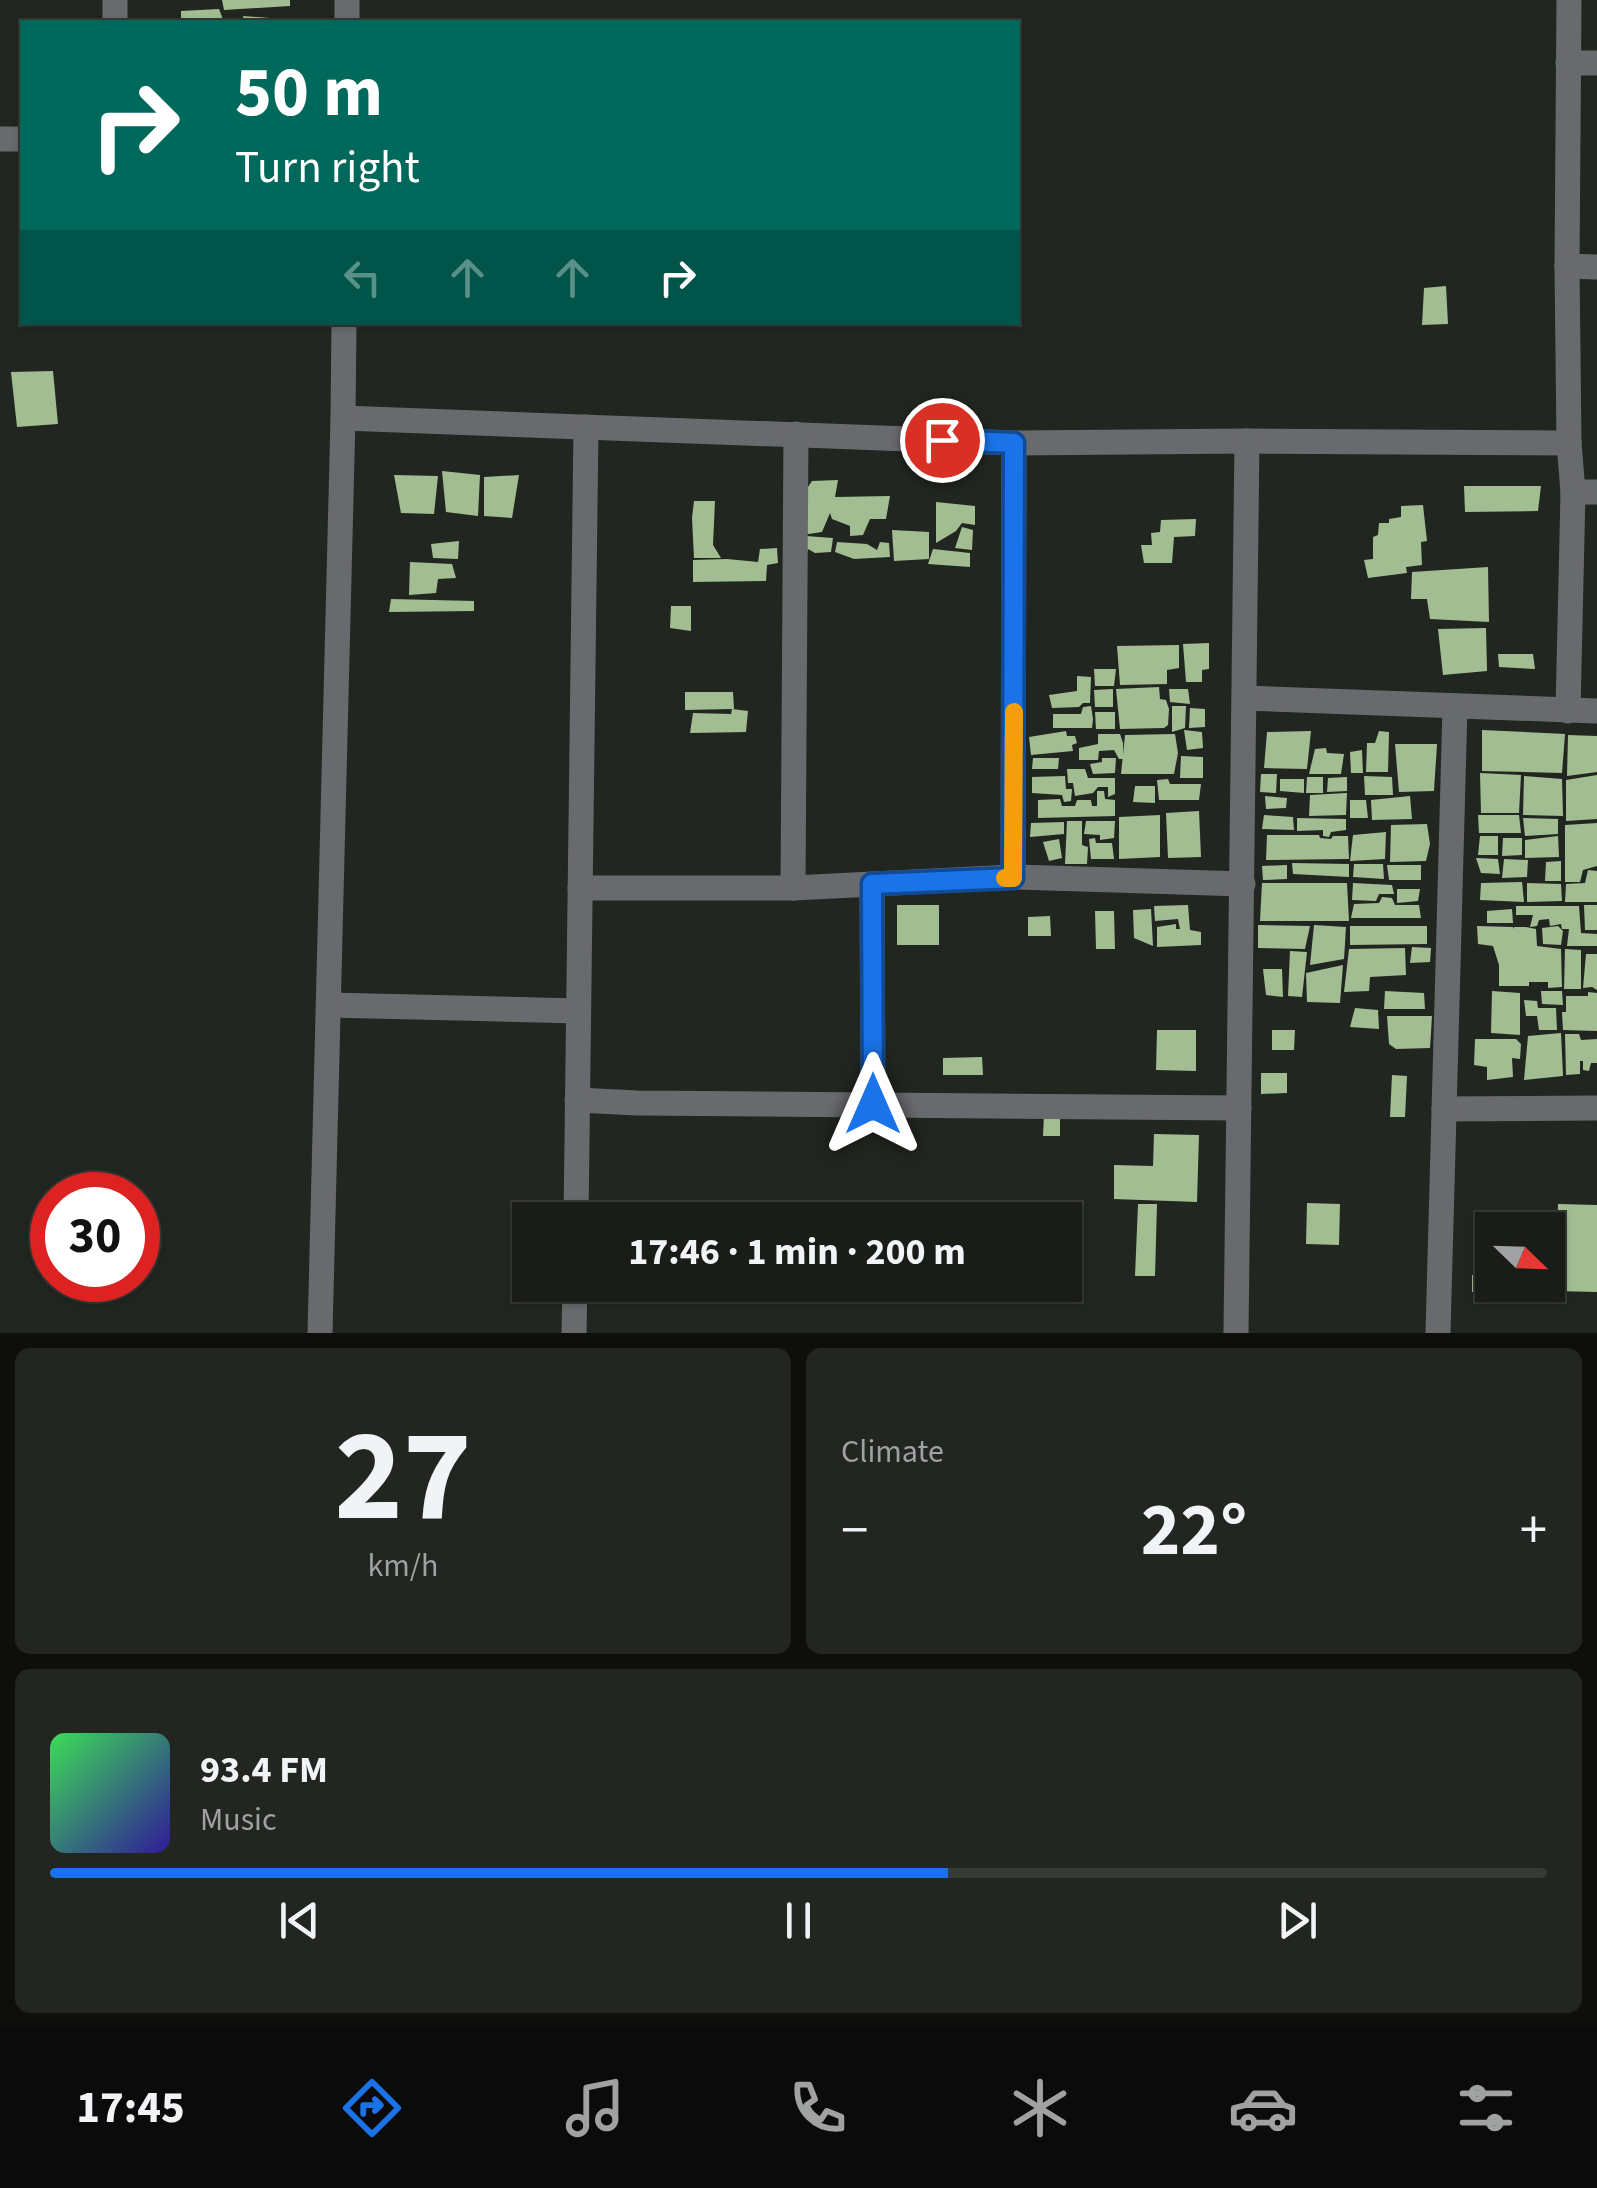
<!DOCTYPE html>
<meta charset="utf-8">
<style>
body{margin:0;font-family:"Source Sans 3",sans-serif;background:#232521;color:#f1f3f6;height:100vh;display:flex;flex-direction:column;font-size:38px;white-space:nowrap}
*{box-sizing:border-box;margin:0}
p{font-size:32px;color:#9fa1a2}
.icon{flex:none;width:55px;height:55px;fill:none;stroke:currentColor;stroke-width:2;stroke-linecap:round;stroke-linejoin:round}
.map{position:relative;height:1333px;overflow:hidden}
.panel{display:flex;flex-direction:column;gap:15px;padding:15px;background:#0e0f0d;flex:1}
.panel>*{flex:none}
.top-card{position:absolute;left:20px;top:20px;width:1000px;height:305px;border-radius:0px;box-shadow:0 2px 8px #0004,0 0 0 2px #383a37;background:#00695c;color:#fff;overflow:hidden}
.needle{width:65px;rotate:113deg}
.tools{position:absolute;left:1475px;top:1212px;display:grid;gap:20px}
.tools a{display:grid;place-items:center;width:90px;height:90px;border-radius:0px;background:#1a1c18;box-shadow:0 2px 8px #0004,0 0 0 2px #383a37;font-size:50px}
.speed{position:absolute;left:30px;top:1172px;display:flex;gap:20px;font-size:50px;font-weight:700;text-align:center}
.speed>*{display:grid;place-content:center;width:130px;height:130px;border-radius:50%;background:#1a1c18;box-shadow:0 2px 8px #0004,0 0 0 2px #383a37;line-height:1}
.speed .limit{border:15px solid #d22;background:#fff;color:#111}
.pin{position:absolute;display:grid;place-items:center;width:85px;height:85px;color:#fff;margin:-42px;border:5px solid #fff;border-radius:50%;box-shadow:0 2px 10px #0007}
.me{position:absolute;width:110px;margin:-55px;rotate:0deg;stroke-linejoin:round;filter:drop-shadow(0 0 8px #0008)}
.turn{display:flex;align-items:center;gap:35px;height:210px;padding:0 50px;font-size:45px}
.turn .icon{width:130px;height:130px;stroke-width:2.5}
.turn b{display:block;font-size:70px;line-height:85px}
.lanes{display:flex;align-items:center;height:95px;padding:0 50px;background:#0003;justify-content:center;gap:50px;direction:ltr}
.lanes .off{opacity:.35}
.big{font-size:75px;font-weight:700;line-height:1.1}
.panel .tile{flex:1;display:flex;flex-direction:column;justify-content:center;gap:15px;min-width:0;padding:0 35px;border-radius:15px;background:#232521}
.panel .dial{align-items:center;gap:0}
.dial b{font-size:130px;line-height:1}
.song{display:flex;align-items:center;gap:30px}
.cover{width:120px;height:120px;border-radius:15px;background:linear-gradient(135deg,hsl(130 70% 55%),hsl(250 70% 35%))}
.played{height:10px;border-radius:5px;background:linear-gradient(90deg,#1a73e8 60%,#383a37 60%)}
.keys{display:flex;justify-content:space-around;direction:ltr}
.heat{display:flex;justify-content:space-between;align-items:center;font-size:55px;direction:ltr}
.panel .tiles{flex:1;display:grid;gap:15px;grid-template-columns:1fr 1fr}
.tile:last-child{grid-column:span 2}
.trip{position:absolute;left:512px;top:1202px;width:570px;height:100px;border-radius:0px;background:#1a1c18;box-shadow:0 2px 8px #0004,0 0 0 2px #383a37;font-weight:700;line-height:100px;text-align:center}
.dock{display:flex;height:160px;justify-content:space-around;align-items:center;background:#0a0b0a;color:#9fa1a2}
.dock .icon{width:70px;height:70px}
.dock .active{color:#1a73e8}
.dock b{font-size:45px;color:#f1f3f6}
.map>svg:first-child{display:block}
.building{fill:#a3bd92}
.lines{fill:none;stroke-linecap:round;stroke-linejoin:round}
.minor{stroke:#696a6e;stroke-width:25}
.route-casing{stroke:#114b97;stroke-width:25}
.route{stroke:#1a73e8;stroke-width:18}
.slow{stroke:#f59e0b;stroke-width:18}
</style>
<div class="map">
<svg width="1597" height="1333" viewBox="0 0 1597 1333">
<rect width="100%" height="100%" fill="#222620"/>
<!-- building -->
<g class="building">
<polygon points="222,0 290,0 290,6 224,10"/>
<polygon points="219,9 224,22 181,22 181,11"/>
<polygon points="243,16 295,20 295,22 244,22"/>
<polygon points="1446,286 1448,324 1422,325 1424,288"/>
<polygon points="53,371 58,424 17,427 11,372"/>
<polygon points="442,471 480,475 478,516 446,512"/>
<polygon points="394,475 438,476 434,514 401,513"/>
<polygon points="519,475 512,518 484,516 484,477"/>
<polygon points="838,480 835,497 890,496 886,519 870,519 863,535 850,536 850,526 832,519 830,513 822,532 809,534 801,531 800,499 812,481"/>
<polygon points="1464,486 1541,486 1538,511 1465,512"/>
<polygon points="694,501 715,501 713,545 721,558 694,558 692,518"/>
<polygon points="936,502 975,506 975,525 962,523 956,531 936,543"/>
<polygon points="1423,505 1427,541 1421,542 1422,565 1406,567 1407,573 1368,578 1364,560 1373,559 1373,537 1378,535 1379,523 1389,523 1389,519 1401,517 1401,506"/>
<polygon points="1196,519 1195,536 1174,537 1172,563 1144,563 1141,545 1152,545 1151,533 1160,532 1161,520"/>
<polygon points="962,527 973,530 972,550 955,548"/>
<polygon points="892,530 929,532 929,559 894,561"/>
<polygon points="806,536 833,538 831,552 815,553 808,549 804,563"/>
<polygon points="459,541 458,559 433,558 431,544"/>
<polygon points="837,542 867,544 877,550 880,542 889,543 890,557 854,559 835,552"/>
<polygon points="777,548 778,563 767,565 766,581 693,582 693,560 727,559 758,562 760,549"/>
<polygon points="933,549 970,553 970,567 928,564"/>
<polygon points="410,562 452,564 456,578 438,579 436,593 409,595"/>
<polygon points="1488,567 1489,622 1430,619 1427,599 1411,599 1412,572"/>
<polygon points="391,599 474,601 474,611 389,612"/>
<polygon points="671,606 691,606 691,631 670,628"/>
<polygon points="1486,628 1487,671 1443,675 1438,629"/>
<polygon points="1209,643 1209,669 1202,670 1202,682 1186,682 1183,644"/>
<polygon points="1179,645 1179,668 1167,670 1167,684 1120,685 1117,646"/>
<polygon points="1498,654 1533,654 1535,669 1499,667"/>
<polygon points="1094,669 1116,669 1114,686 1095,686"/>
<polygon points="1077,676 1091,677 1090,703 1083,703 1079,707 1052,708 1049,695 1077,691"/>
<polygon points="1159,687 1160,699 1166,700 1169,709 1168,725 1164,728 1120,729 1116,689"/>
<polygon points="1113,689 1113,707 1095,707 1094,690"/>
<polygon points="1169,689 1188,689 1190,704 1170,702"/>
<polygon points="685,692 733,692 734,709 732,709 748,711 746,732 690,733 693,713 731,714 732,709 685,710"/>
<polygon points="1091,706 1093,719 1092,728 1053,728 1053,714 1081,714 1083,707"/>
<polygon points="1172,706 1186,706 1185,728 1172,732"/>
<polygon points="1190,708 1205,709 1205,727 1189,728"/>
<polygon points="1095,712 1115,712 1115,729 1096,729"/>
<polygon points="1184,730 1202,732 1203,748 1187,750"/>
<polygon points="1482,730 1565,734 1562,773 1482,771"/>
<polygon points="1066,731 1067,736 1075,736 1077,743 1072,745 1073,751 1031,755 1029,737"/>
<polygon points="1311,731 1307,769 1264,768 1267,732"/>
<polygon points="1379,731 1389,732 1388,772 1366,772 1367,743 1375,743"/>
<polygon points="1098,734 1120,734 1123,743 1123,759 1119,759 1114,750 1099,751 1098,760 1079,760 1079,748 1098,744"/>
<polygon points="1175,734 1178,753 1174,774 1121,774 1125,735"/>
<polygon points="1568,735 1597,736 1597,772 1567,776"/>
<polygon points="1395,744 1437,744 1434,791 1399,792"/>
<polygon points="1326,748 1327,753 1344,754 1341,774 1309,774 1315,749"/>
<polygon points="1362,750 1363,773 1351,773 1350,752"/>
<polygon points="1181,756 1203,757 1203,778 1180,778"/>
<polygon points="1033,758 1059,758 1058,769 1032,769"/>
<polygon points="1102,758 1116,758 1115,773 1093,774 1090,764 1102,762"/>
<polygon points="1067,769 1085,769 1088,778 1115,778 1115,794 1108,797 1108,787 1098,787 1093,793 1075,796 1073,783 1068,783"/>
<polygon points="1480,773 1521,775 1519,813 1481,813"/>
<polygon points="1261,774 1277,774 1276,793 1260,792"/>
<polygon points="1597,775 1597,819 1566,821 1566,780"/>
<polygon points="1065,776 1066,789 1072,789 1071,801 1064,802 1062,795 1032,793 1032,777"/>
<polygon points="1364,776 1392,777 1393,795 1365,795"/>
<polygon points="1524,776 1562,779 1563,816 1523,815"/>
<polygon points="1307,777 1323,777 1323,793 1306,793"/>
<polygon points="1347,777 1347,791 1327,792 1328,778"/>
<polygon points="1168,779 1170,784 1201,784 1199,800 1159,800 1157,780"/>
<polygon points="1280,779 1304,779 1304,793 1280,791"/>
<polygon points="1135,786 1155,786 1155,803 1133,802"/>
<polygon points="1097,791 1104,791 1105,799 1115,800 1115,816 1038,818 1038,800 1060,799 1062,806 1075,806 1077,800 1091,800 1092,806 1097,806"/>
<polygon points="1347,793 1346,815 1309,816 1310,795"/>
<polygon points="1265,796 1287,798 1286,808 1266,809"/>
<polygon points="1410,796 1412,819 1372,820 1371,800"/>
<polygon points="1350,800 1366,800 1368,818 1350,818"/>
<polygon points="1199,811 1201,857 1168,858 1166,813"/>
<polygon points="1160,815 1160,857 1119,859 1119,817"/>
<polygon points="1264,815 1293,817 1294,830 1262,829"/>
<polygon points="1478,815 1519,815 1521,833 1479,833"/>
<polygon points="1297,818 1346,819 1346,830 1331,832 1329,837 1323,836 1323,830 1297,831"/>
<polygon points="1523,818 1558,819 1558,834 1525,836"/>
<polygon points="1067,821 1082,821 1082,845 1088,847 1087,864 1065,864"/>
<polygon points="1086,821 1115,821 1114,838 1100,840 1100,835 1084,834"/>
<polygon points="1064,822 1064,834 1030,837 1031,823"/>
<polygon points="1597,823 1597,866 1583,870 1580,882 1565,882 1565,825"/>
<polygon points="1427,824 1430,844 1426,861 1390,862 1391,825"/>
<polygon points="1386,832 1385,859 1350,861 1353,835"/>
<polygon points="1267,835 1319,835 1320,838 1331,839 1333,836 1348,836 1349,859 1266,860"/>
<polygon points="1480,836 1498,836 1498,855 1478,855"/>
<polygon points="1558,836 1559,857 1525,858 1525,840"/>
<polygon points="1095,838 1096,843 1112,843 1114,859 1091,859 1089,839"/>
<polygon points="1503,838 1522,838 1522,855 1502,856"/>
<polygon points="1059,839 1062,858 1049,861 1043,842"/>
<polygon points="1476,858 1498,859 1500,874 1481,873"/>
<polygon points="1504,859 1528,860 1527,877 1502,878"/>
<polygon points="1561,861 1561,881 1545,881 1546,862"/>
<polygon points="1292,863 1349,864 1349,877 1293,874"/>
<polygon points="1354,864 1383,864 1384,879 1353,877"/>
<polygon points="1287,865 1287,879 1263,880 1262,866"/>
<polygon points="1387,865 1421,865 1421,880 1389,880"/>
<polygon points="1588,870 1597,871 1597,902 1565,902 1566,884 1585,883"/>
<polygon points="1522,882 1524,902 1480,900 1481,883"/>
<polygon points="1262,883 1347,883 1349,921 1260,921"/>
<polygon points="1353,883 1392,885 1394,894 1379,894 1376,901 1352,900"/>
<polygon points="1527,883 1561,884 1562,901 1527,902"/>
<polygon points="1397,889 1420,889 1418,901 1397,903"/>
<polygon points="1382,897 1392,898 1395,905 1419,905 1421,918 1351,918 1354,904 1379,903"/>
<rect x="897" y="905" width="42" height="40"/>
<polygon points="1188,905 1190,930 1201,932 1201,945 1157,947 1157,927 1176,924 1176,929 1180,929 1178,919 1155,921 1154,906"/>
<polygon points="1584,905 1597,905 1597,930 1585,930"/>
<polygon points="1516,906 1579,906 1581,933 1597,934 1597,946 1567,946 1569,929 1562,929 1561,924 1550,926 1549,919 1539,920 1537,926 1530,927 1533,915 1516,915"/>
<polygon points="1151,909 1153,946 1134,938 1133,910"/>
<polygon points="1512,909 1513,923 1487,923 1487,911"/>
<polygon points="1095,911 1114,911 1115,949 1096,949"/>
<polygon points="1050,916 1051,936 1028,936 1028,917"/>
<polygon points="1258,925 1310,926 1305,949 1258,948"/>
<polygon points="1314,925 1346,927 1344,959 1310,965"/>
<polygon points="1350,926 1427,926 1427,944 1350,945"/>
<polygon points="1477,926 1513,927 1514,929 1514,927 1526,927 1536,929 1537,946 1561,949 1562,987 1548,988 1548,982 1529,982 1529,986 1499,986 1499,965 1493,946 1478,944"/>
<polygon points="1558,926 1563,931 1561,945 1543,944 1542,928"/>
<polygon points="1412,947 1431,948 1430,962 1410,963"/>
<polygon points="1405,948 1406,975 1370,977 1369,991 1344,992 1349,949"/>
<polygon points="1565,949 1581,950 1581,989 1564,989"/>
<polygon points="1290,951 1307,952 1302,997 1288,996"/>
<polygon points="1586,954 1597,954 1597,990 1592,987 1583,988"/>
<polygon points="1343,965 1340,1003 1307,1002 1306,973"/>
<polygon points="1263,969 1282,969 1283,997 1266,995"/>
<polygon points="1385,991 1424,993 1425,1009 1384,1009"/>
<polygon points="1492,991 1520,993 1520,1035 1491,1033"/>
<polygon points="1541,991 1562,991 1563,1005 1542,1004"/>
<polygon points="1588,992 1597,993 1597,1031 1563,1030 1562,1012 1566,1012 1566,996 1588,996"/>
<polygon points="1524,1000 1537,1001 1538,1008 1556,1008 1557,1030 1539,1030 1537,1016 1526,1016"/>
<polygon points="1355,1008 1378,1010 1379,1029 1350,1027"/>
<polygon points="1387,1016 1432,1016 1430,1048 1396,1049 1389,1044"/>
<polygon points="1157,1030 1196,1030 1196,1071 1156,1070"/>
<polygon points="1272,1030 1295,1030 1294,1050 1272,1050"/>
<polygon points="1561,1033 1563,1076 1524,1080 1528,1036"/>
<polygon points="1565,1034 1579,1034 1581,1040 1597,1039 1597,1063 1591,1063 1589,1071 1583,1070 1583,1061 1580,1061 1580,1074 1566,1075"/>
<polygon points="1475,1039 1516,1039 1521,1044 1520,1059 1512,1058 1513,1077 1487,1080 1487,1067 1474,1065"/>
<polygon points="982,1057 983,1075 943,1075 943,1058"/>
<polygon points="1261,1073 1287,1073 1287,1093 1261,1094"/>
<polygon points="1392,1075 1407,1076 1405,1117 1390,1117"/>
<polygon points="1044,1114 1060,1115 1060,1136 1043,1136"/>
<polygon points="1154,1134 1199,1135 1197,1202 1114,1199 1114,1165 1153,1166"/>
<polygon points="1053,1200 1070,1201 1069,1222 1052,1220"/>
<polygon points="1307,1203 1340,1204 1339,1245 1306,1244"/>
<polygon points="1138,1204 1157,1204 1155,1276 1135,1276"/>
<polygon points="1558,1204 1597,1205 1597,1292 1555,1291"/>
<polygon points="1492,1274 1492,1285 1515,1285 1515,1291 1472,1292 1472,1275"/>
<polygon points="1520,1285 1550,1285 1550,1294 1519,1293"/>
</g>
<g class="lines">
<!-- minor -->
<g class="minor">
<polyline points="115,0 115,22"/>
<polyline points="1569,0 1567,266 1569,443 1573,492 1597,492"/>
<polyline points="347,22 347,0"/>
<polyline points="1568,63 1597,63"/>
<polyline points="0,139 22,139"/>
<polyline points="1567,266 1597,267"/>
<polyline points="343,418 1014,443 1247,441 1569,443"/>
<polyline points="1245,698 1597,711"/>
<polyline points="1568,711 1573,492"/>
<polyline points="1013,877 1014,443"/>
<polyline points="872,884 873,1104"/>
<polyline points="580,888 793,888 1013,877 1243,884"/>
<polyline points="793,888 796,434"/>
<polyline points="329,1005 578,1011"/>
<polyline points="577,1100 637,1103 1239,1108"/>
<polyline points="1444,1109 1597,1108"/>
<polyline points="576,1220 586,427"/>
<polyline points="320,1333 343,418 344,322"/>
<polyline points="574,1333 575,1285"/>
<polyline points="1236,1333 1247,441"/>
<polyline points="1438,1333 1455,707"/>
</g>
</g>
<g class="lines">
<!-- route casing -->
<g class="route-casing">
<polyline id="route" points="873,1104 872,884 1013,878 1014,443 942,440"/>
</g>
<!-- route -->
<use href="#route" class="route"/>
<!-- slow -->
<polyline class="slow" points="1005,878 1013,878 1014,712"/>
</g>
</svg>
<div class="tools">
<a><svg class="needle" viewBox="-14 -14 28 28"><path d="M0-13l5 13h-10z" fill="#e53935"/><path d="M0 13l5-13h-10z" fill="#9fa1a2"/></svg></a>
</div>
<div class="speed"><div class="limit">30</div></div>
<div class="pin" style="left:942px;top:440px;background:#d93025"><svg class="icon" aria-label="arrive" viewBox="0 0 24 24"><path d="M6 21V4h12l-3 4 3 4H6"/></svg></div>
<svg class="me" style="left:873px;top:1104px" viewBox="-20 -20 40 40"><path d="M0-17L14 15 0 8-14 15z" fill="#1a73e8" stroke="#fff" stroke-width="4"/></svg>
<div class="trip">17:46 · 1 min · 200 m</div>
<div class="top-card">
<div class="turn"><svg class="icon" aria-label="right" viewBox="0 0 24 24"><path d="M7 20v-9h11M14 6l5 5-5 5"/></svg><div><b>50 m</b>Turn right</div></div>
<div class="lanes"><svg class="icon off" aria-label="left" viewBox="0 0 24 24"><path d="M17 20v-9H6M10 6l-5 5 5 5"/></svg><svg class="icon off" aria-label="ahead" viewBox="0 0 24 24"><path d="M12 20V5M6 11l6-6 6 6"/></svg><svg class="icon off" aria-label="ahead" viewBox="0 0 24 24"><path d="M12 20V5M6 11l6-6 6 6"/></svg><svg class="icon" aria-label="right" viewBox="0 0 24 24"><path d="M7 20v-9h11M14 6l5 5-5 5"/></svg></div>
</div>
</div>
<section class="panel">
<div class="tiles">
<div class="tile dial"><b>27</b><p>km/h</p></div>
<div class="tile"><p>Climate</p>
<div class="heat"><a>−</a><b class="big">22°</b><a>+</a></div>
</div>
<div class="tile">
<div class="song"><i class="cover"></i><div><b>93.4 FM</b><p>Music</p></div></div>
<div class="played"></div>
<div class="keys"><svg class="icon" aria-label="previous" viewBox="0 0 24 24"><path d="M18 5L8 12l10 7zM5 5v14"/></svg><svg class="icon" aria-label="pause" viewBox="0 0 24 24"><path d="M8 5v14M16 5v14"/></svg><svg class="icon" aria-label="next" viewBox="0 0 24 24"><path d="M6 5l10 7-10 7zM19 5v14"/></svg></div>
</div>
</div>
</section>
<nav class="dock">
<b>17:45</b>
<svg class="icon active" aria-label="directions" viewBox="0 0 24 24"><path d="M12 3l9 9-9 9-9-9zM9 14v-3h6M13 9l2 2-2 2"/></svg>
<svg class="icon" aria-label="music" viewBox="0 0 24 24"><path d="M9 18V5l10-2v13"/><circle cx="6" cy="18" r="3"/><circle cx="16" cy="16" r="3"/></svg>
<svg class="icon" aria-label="phone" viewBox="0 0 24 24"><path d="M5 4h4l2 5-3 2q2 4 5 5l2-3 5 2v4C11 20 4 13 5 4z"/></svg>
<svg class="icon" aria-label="climate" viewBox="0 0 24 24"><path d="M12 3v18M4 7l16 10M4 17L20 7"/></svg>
<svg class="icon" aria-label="car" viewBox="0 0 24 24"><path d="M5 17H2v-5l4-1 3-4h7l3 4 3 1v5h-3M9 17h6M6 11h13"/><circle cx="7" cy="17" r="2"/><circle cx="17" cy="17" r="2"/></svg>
<svg class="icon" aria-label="filters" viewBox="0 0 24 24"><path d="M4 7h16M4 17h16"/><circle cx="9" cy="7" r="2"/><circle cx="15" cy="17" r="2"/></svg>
</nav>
